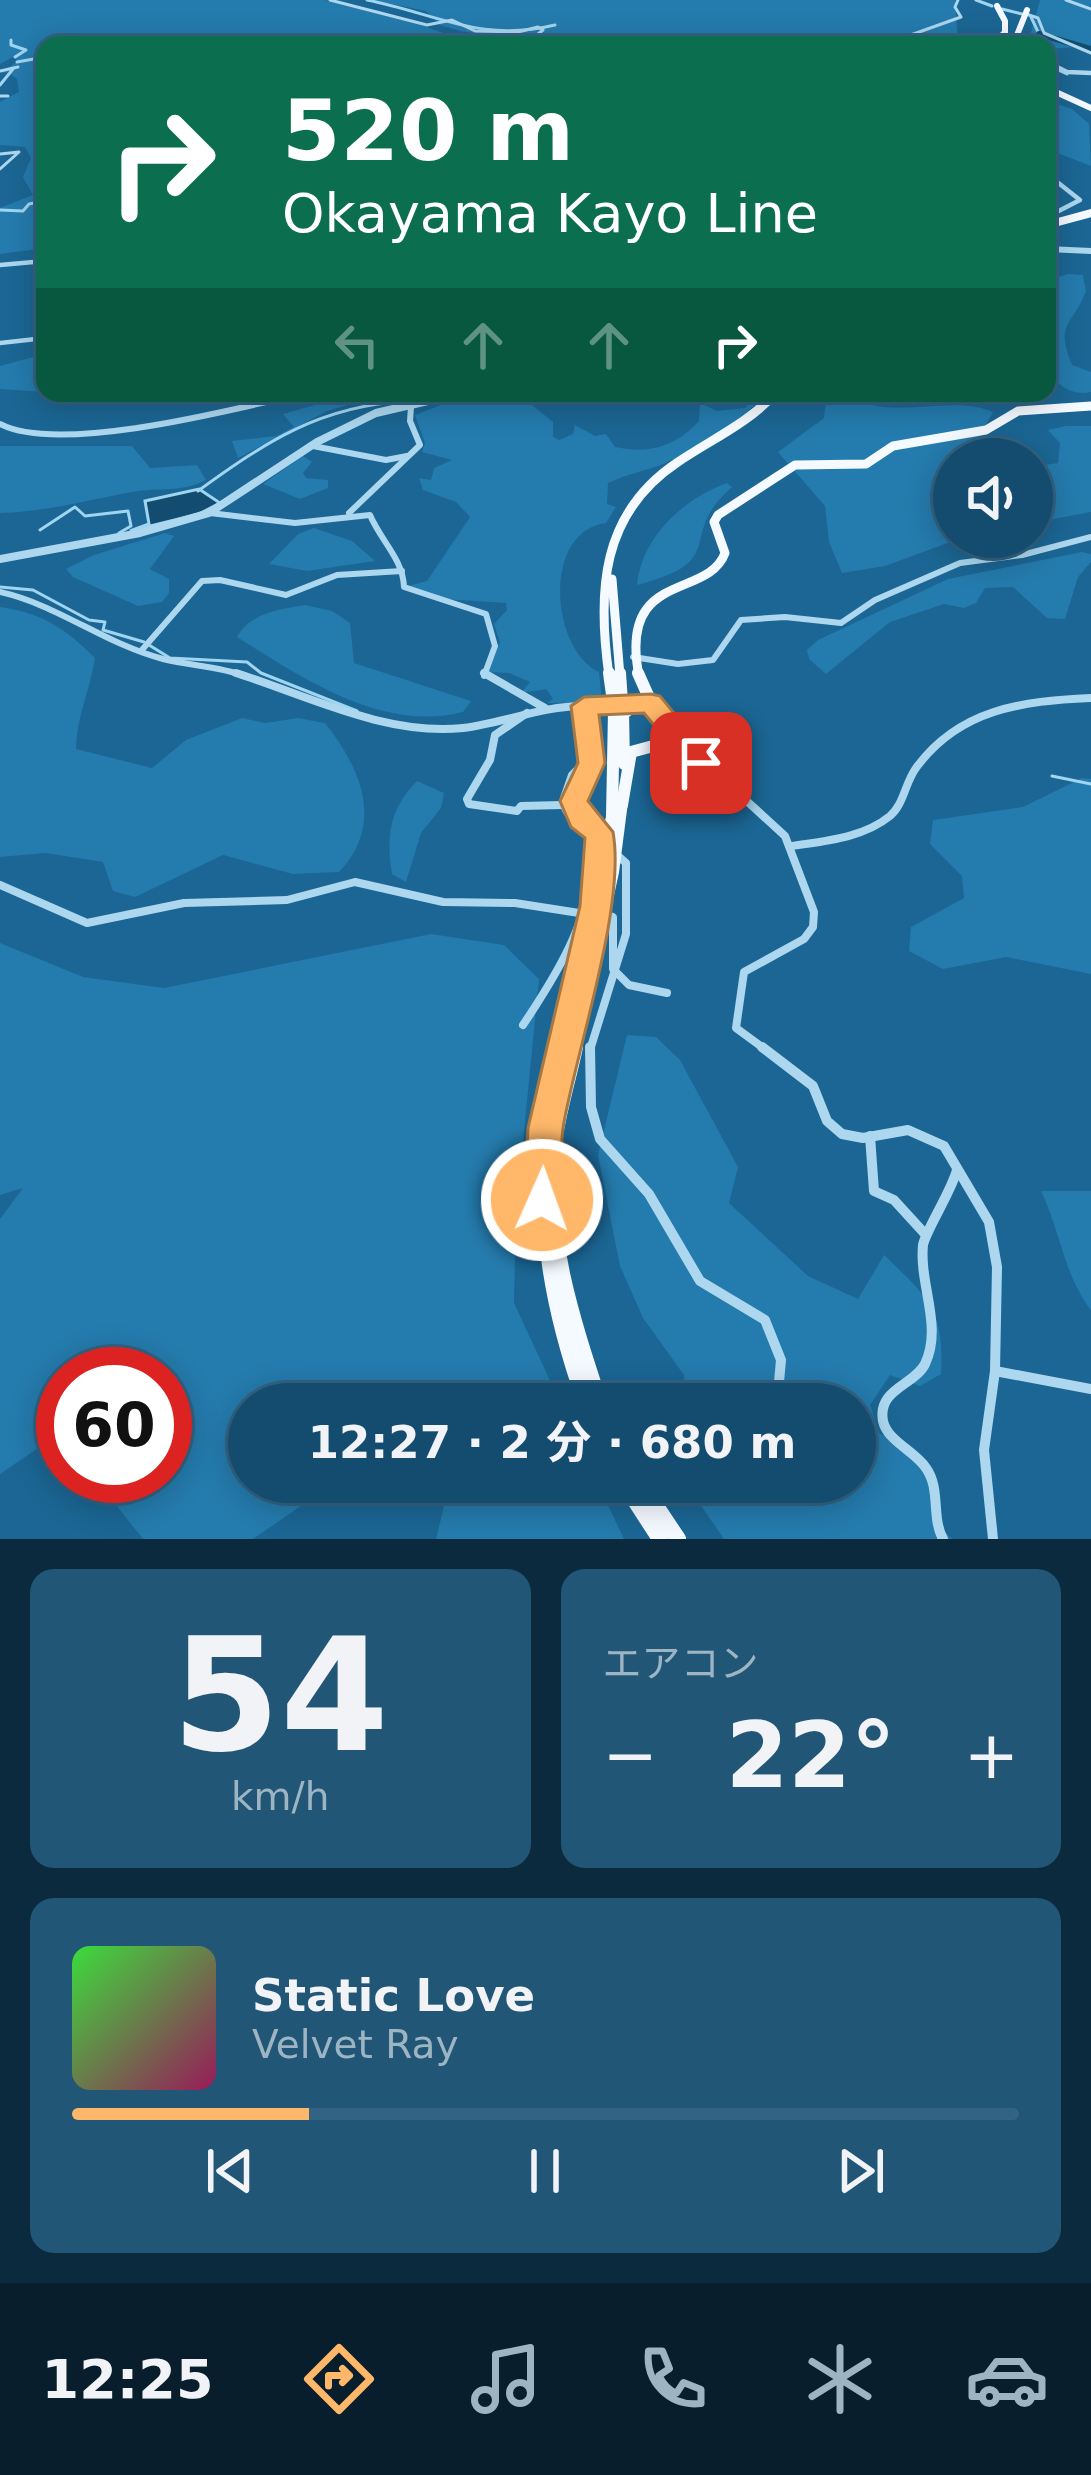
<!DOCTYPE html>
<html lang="ja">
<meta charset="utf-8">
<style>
body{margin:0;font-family:"DejaVu Sans","Noto Sans JP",sans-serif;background:#215677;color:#f1f3f6;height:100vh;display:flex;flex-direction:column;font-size:45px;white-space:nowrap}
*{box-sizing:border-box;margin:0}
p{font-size:39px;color:#9db4c3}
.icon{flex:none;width:66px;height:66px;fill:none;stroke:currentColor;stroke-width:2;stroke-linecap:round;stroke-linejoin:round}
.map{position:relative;height:1539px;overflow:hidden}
.side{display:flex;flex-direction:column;gap:30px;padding:30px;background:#0b2a3d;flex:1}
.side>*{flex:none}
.top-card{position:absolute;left:36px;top:36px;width:1020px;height:366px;border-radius:24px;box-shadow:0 6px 30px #0003,0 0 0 3px #336382;background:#0b6e4f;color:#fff;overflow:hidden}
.fabs{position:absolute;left:933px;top:438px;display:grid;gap:24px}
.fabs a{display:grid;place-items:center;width:120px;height:120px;border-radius:50%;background:#144c6f;box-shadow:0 6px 30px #0003,0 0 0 3px #336382;font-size:60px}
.speed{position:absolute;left:36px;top:1347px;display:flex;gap:24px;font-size:60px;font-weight:700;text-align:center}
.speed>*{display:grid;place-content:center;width:156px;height:156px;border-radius:50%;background:#144c6f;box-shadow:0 6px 30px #0003,0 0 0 3px #336382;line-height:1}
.speed .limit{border:18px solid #d22;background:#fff;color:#111}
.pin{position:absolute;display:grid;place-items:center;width:102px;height:102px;color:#fff;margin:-51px;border-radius:24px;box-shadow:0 6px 18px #0006}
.me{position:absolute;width:132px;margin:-66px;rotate:2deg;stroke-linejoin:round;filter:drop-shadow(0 0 9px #0008)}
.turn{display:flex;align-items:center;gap:42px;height:252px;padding:0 48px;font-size:54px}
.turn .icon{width:156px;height:156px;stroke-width:2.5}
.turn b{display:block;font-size:84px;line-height:102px}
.lanes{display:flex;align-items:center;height:114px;padding:0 48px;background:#0003;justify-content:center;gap:60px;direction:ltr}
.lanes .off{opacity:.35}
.big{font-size:90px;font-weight:700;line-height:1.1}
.side .widget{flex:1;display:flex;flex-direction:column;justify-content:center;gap:18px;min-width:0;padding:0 42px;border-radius:24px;background:#215677}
.side .dial{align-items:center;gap:0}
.dial b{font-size:156px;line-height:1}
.song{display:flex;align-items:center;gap:36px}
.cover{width:144px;height:144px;border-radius:18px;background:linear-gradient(135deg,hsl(120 70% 55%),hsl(330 70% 35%))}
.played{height:12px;border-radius:6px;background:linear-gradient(90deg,#ffb86a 25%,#336382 25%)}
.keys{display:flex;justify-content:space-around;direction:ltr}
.heat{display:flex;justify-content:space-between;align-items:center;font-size:66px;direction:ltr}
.side .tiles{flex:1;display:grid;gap:30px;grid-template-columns:1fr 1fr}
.widget:last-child{grid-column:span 2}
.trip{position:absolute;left:228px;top:1383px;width:648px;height:120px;border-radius:60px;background:#144c6f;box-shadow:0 6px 30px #0003,0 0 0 3px #336382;font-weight:700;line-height:120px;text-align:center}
.dock{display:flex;height:192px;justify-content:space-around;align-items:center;background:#081e2c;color:#9db4c3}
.dock .icon{width:84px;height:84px}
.dock .selected{color:#ffb86a}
.dock b{font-size:54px;color:#f1f3f6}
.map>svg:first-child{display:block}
.green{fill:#247bad}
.water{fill:#124d71;stroke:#9fd5f1;stroke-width:3}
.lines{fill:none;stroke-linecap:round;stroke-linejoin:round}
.stream{stroke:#9fd5f1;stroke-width:3}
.river{stroke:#124d71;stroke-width:6}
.minor-far4{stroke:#acd7ef;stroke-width:3}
.minor-far3{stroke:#acd7ef;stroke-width:4.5}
.minor-far2{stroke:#acd7ef;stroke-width:6}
.minor-far1{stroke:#acd7ef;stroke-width:8}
.minor{stroke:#acd7ef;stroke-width:10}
.tertiary-far2{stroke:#acd7ef;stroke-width:4.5}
.tertiary-far1{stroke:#acd7ef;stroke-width:6}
.tertiary{stroke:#acd7ef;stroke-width:8}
.primary-far4{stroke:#f4faff;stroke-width:6}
.primary-far3{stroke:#f4faff;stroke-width:8}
.primary-far2{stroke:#f4faff;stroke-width:9}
.primary-far1{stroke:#f4faff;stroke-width:12}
.primary{stroke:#f4faff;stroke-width:16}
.primary-bridge{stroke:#f4faff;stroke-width:12}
.route{fill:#ffb86a;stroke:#a67845;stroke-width:3}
</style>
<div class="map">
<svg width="1091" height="1539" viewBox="0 0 1091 1539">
<rect width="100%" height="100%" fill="#1b6694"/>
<!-- green -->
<g class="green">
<polygon points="0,0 325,0 380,11 478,45 45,45 45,248 0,254 0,208 33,195 23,177 31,158 25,147 0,145 0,102 19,92 17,79 8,72 0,73 18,61 13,57 0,64"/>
<path d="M 373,0 L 955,0 L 958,42 C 930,41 859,32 836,41 L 844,45 L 503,45 L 509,38 L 460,31 L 440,25 L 426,11 Z"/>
<polygon points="1040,0 1091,0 1091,46 1047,49 1030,36"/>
<polygon points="1047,101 1072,109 1089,124 1091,166 1047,149"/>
<path d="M 1068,274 L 1083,275 L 1086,291 C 1072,328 1055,320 1072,365 L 1091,372 L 1091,392 C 1071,396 1059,386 1047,371 L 1047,309 L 1055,309 L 1053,279 Z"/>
<polygon points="45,354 45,392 0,389 0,366"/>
<path d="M 472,393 L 517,393 L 553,422 L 553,437 L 559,440 L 573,434 L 575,425 L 595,436 L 606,434 L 615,447 C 649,454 675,447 699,421 L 700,403 L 717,411 L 745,408 L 758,393 L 768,393 C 739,421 701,449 663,464 C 645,471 627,474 608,483 L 607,504 L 616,507 L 606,523 C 542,531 550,649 599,672 L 602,702 L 547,703 L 553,699 L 546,689 L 521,693 L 530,682 L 509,673 L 486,672 L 500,642 L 494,624 L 507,610 L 506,603 L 442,599 L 408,586 L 427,581 L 470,517 L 456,502 L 423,490 L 419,478 L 431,480 L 434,468 L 452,460 L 422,452 L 425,443 L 415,415 Z"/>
<path d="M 827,393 C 848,393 863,405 884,407 C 919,411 960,398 993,412 L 973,448 L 986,459 L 954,459 L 954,537 L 964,537 L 885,566 L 842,573 L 829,542 L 825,506 L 778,452 L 824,418 Z"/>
<polygon points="354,394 381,395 327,411 238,458 232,441 276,436 294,427 283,414"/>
<polygon points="1066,426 1091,426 1091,512 1032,523 1032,467 1058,463 1060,443 1048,430"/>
<path d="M 0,446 L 132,446 L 150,468 L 197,465 L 206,480 C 181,493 159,487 132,492 C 88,500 45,512 0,513 Z"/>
<polygon points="303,456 312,462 303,473 306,478 328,480 328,488 300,499 263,484"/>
<path d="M 727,483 L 732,487 C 674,538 733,560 637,585 C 641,538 684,498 727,483 Z"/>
<polygon points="314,528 352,541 375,561 307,571 269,564 298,534"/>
<polygon points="165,533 174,536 150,569 169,579 169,593 162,602 138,606 73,577 66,569 94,555"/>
<polygon points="1082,552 1091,554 1091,562 1078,577 1065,619 1047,618 1013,587 985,588 976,603 964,608 944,604 890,622 826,674 809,659 807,650 818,640 948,579"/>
<path d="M 305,605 L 332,611 L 350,623 L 354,663 L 471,701 L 463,712 C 383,733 302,678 237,637 C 250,613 280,609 305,605 Z"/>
<path d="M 0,607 C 42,613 65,628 95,658 C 90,690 77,716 76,749 L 152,768 L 186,740 L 242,718 L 265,723 L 298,718 L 325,723 C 361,768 385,824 339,872 L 293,874 L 223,855 L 135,897 L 113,891 L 103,862 L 46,853 L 0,857 Z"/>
<polygon points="1082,778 1091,779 1091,974 1006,957 943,969 909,951 911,927 964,898 962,876 930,844 933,820 1023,807"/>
<path d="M 417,781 L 444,793 L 441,808 L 421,833 L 406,882 L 392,874 C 386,837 389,809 417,781 Z"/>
<polygon points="431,934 504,945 539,979 516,1213 514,1303 561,1404 249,1404 249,1482 336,1482 253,1539 143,1539 116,1505 113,1476 165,1476 165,1374 63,1374 63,1431 0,1474 0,1219 23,1188 0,1195 0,943 83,977 164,988"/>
<path d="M 627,1035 L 656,1037 L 680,1060 L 738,1167 L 729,1203 L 808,1276 L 858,1299 L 884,1255 C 927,1296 945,1310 941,1374 L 920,1386 L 890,1375 L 870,1405 L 879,1433 C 899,1444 920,1454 930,1477 C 940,1501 931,1520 952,1539 L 724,1539 L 693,1494 L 691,1482 L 855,1482 L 855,1404 L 685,1404 L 684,1375 L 643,1318 L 620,1266 L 598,1155 Z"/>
<path d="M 1041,1191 L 1091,1191 L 1091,1310 C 1064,1276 1060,1230 1041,1191 Z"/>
<polygon points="445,1482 597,1482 624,1539 436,1539 448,1490"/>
</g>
<!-- water -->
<polygon class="water" points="199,489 220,503 199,514 130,531 149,524 145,501"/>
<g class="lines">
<!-- stream -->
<g class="stream">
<path d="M 367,0 C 438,14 480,43 555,25"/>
<polyline points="976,0 992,6"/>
<polyline points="1002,9 1022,14"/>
<polyline points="1031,17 1039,34"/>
<polyline points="727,37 838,42"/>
<polyline points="866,39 892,41"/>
<polyline points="11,40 11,45 26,50 15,57"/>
<polyline points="898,41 970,45"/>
<polyline points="17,62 45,57"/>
<polyline points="1047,65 1067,74"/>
<polyline points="0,85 13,69"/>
<polyline points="0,210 23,211 29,204 45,201"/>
<path d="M 198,491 C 267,441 320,406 407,401"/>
<polyline points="40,530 75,507 85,516 128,511 131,526 119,533"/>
<polyline points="0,587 33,590 89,620 105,622 103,630 144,642"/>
<polyline points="149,645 170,658 247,662 261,673 357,711"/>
<polyline points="1052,776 1091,784"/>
</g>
<!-- river -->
<polyline class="river" points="1039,34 1091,49"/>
<!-- minor-far4 -->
<g class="minor-far4">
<polyline points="330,0 427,25 452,20 475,31 518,32 538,27 543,30 538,34 549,38 519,45"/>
<polyline points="1066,0 1091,9"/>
<polyline points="1026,14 1038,18 1044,33 1091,53"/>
<polyline points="899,45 894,41 961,17 955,7 958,0"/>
<polyline points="0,71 18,67"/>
<polyline points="0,96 8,96"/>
<polyline points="0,154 19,152 0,169"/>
</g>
<!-- minor-far3 -->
<g class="minor-far3">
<polyline points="1047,174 1080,200 1047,217"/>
<polyline points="0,265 45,261"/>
<polyline points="0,343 45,338"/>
</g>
<!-- minor-far2 -->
<g class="minor-far2">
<path d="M 0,424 C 59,455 236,409 304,393"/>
<polyline points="313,446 386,460 407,456"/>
<path d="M 210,513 L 295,523 L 370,515 C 381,541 403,559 404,587 L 486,614 L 495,646 L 484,676"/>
<polyline points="349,513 420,445 410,421 412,393"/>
<path d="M 0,592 C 58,605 105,644 163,659 C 191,666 218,666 245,676"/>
<polyline points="141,651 202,581 220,580 286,595 337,575 402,571"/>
<polyline points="633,657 678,664 713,660 741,620 785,617 841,623 875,600 960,563 1022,555 1091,537"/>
</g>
<!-- minor-far1 -->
<g class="minor-far1">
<path d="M 236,673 C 308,696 386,736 463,728 C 504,723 542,706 583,706"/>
<polyline points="484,673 545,708"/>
<polyline points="527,713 495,735 490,760 467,799 469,804 517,811 521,806 562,805"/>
<polyline points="679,739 785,836 814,912 813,927 804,939 744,972 736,1028 766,1050"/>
<path d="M 792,846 C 825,841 863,838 890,816 C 904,804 905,783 916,768 C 959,709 1022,701 1091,698"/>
<polyline points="0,885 87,923 184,903 287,900 355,882 443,902 515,903 592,915"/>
<polyline points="604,914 613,917 613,969 629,985 667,993"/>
<path d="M 523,1025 C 560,970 596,911 593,842 C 587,824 566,821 563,801 L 572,775 L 591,756"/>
<polyline points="590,1050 626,934 626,863 617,855"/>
</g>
<!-- minor -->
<g class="minor">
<polyline points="590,1047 591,1107 600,1139 649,1194 700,1281 765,1320 781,1360 777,1404"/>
<polyline points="762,1047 813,1086 827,1121 842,1134 863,1138 908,1130 944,1146 989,1222 997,1267 995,1371 984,1450 993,1539"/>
<polyline points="870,1136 874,1191 894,1200 926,1235"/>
<polyline points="995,1371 1091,1389"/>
<path d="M 943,1539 C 931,1517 941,1489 926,1468 C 915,1451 887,1441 883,1421 C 877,1389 915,1385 925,1364 C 943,1326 919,1285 923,1245 C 925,1232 951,1192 957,1170"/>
</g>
<!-- tertiary-far2 -->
<polyline class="tertiary-far2" points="1047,62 1067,72 1091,73"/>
<!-- tertiary-far1 -->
<polyline class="tertiary-far1" points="1047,249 1091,251"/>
<!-- tertiary -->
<g class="tertiary">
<polyline points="967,393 978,397 985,393"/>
<polyline points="0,559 140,533 209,513 317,442 376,413 462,393"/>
</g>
<!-- primary-far4 -->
<g class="primary-far4">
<polyline points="997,6 1005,21 1005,45"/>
<polyline points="982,45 1002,40 1003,34"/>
<polyline points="1013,45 1027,10"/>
<polyline points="1047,88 1091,108"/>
</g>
<!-- primary-far3 -->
<polyline class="primary-far3" points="1047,225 1091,213"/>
<!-- primary-far2 -->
<g class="primary-far2">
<polyline points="612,579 620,676"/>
<path d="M 609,676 C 597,591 601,513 678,462 C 712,439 747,424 776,393"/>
<path d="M 639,676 C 618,569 708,600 725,553 L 714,522 L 718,515 L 795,465 L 866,464 L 893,446 L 986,430 L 1018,411 L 1091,406"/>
</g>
<!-- primary-far1 -->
<g class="primary-far1">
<polyline points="609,673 613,702"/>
<polyline points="620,673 622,702"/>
<polyline points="623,711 624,764"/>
<polyline points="622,805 631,752 679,739 650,700 638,673"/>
<polyline points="601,851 599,832 581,819 574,801 591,763 584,706 651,703"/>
<polyline points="561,1050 612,817 614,711"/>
<polyline points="574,1050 613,872 622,802"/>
</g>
<!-- primary -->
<g class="primary">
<path d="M 561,1047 C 532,1177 541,1279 586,1404"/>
<path d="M 575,1047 C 568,1080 557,1115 553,1148 C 544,1236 573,1322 600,1404"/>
<polyline points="623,1482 660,1539"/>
<polyline points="640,1482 678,1539"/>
</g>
<!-- primary-bridge -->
<g class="primary-bridge">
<polyline points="625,701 627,711"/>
<polyline points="613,702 614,711"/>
</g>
</g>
<!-- route -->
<path class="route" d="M 651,694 L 660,696 L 715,763 L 701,773 L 691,770 L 644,713 L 599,715 L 605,763 L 588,801 L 613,832 C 626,903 578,1046 564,1122 C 558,1151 566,1184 555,1213 L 542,1218 L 529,1213 L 524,1200 L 528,1128 L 580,906 L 585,838 L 571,827 L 560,801 L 578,763 L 571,706 L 584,697 Z"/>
</svg>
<div class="fabs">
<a><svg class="icon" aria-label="sound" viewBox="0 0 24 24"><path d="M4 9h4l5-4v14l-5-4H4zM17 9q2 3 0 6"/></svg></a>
</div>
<div class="speed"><div class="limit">60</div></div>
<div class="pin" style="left:701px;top:763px;background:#d93025"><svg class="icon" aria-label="arrive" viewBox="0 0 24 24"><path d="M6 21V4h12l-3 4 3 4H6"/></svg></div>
<svg class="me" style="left:542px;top:1200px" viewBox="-20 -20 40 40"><circle r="17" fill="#ffb86a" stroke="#fff" stroke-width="3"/><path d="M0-11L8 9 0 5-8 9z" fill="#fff"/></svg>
<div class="trip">12:27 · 2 分 · 680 m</div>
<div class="top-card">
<div class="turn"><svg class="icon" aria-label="right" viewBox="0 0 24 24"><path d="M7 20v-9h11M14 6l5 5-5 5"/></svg><div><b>520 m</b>Okayama Kayo Line</div></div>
<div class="lanes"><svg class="icon off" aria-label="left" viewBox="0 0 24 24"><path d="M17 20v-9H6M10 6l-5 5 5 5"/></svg><svg class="icon off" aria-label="ahead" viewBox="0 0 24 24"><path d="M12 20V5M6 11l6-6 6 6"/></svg><svg class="icon off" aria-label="ahead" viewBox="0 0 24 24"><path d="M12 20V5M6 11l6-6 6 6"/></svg><svg class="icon" aria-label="right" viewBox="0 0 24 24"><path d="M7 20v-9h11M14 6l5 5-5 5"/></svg></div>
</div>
</div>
<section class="side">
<div class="tiles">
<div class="widget dial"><b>54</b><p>km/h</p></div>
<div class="widget"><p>エアコン</p>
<div class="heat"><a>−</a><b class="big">22°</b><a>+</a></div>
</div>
<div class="widget">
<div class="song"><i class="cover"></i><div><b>Static Love</b><p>Velvet Ray</p></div></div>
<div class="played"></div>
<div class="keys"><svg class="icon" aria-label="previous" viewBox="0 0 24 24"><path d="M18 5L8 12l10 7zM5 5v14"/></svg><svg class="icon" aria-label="pause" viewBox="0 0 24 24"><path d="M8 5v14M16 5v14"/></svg><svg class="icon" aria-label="next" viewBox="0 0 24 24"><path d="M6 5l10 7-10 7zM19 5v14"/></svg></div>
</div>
</div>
</section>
<nav class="dock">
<b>12:25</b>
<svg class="icon selected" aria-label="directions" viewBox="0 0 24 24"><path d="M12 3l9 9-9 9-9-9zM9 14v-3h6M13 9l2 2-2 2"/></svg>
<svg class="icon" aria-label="music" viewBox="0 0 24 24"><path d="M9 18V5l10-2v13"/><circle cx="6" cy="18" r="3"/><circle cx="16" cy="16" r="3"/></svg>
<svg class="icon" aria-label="phone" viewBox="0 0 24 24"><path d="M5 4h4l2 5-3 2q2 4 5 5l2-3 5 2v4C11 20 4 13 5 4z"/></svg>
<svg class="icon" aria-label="climate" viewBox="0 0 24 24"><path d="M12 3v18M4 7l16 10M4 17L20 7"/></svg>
<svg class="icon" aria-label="car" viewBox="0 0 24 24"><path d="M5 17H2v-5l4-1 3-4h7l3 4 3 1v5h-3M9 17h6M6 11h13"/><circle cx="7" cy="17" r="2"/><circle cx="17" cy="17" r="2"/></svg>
</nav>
